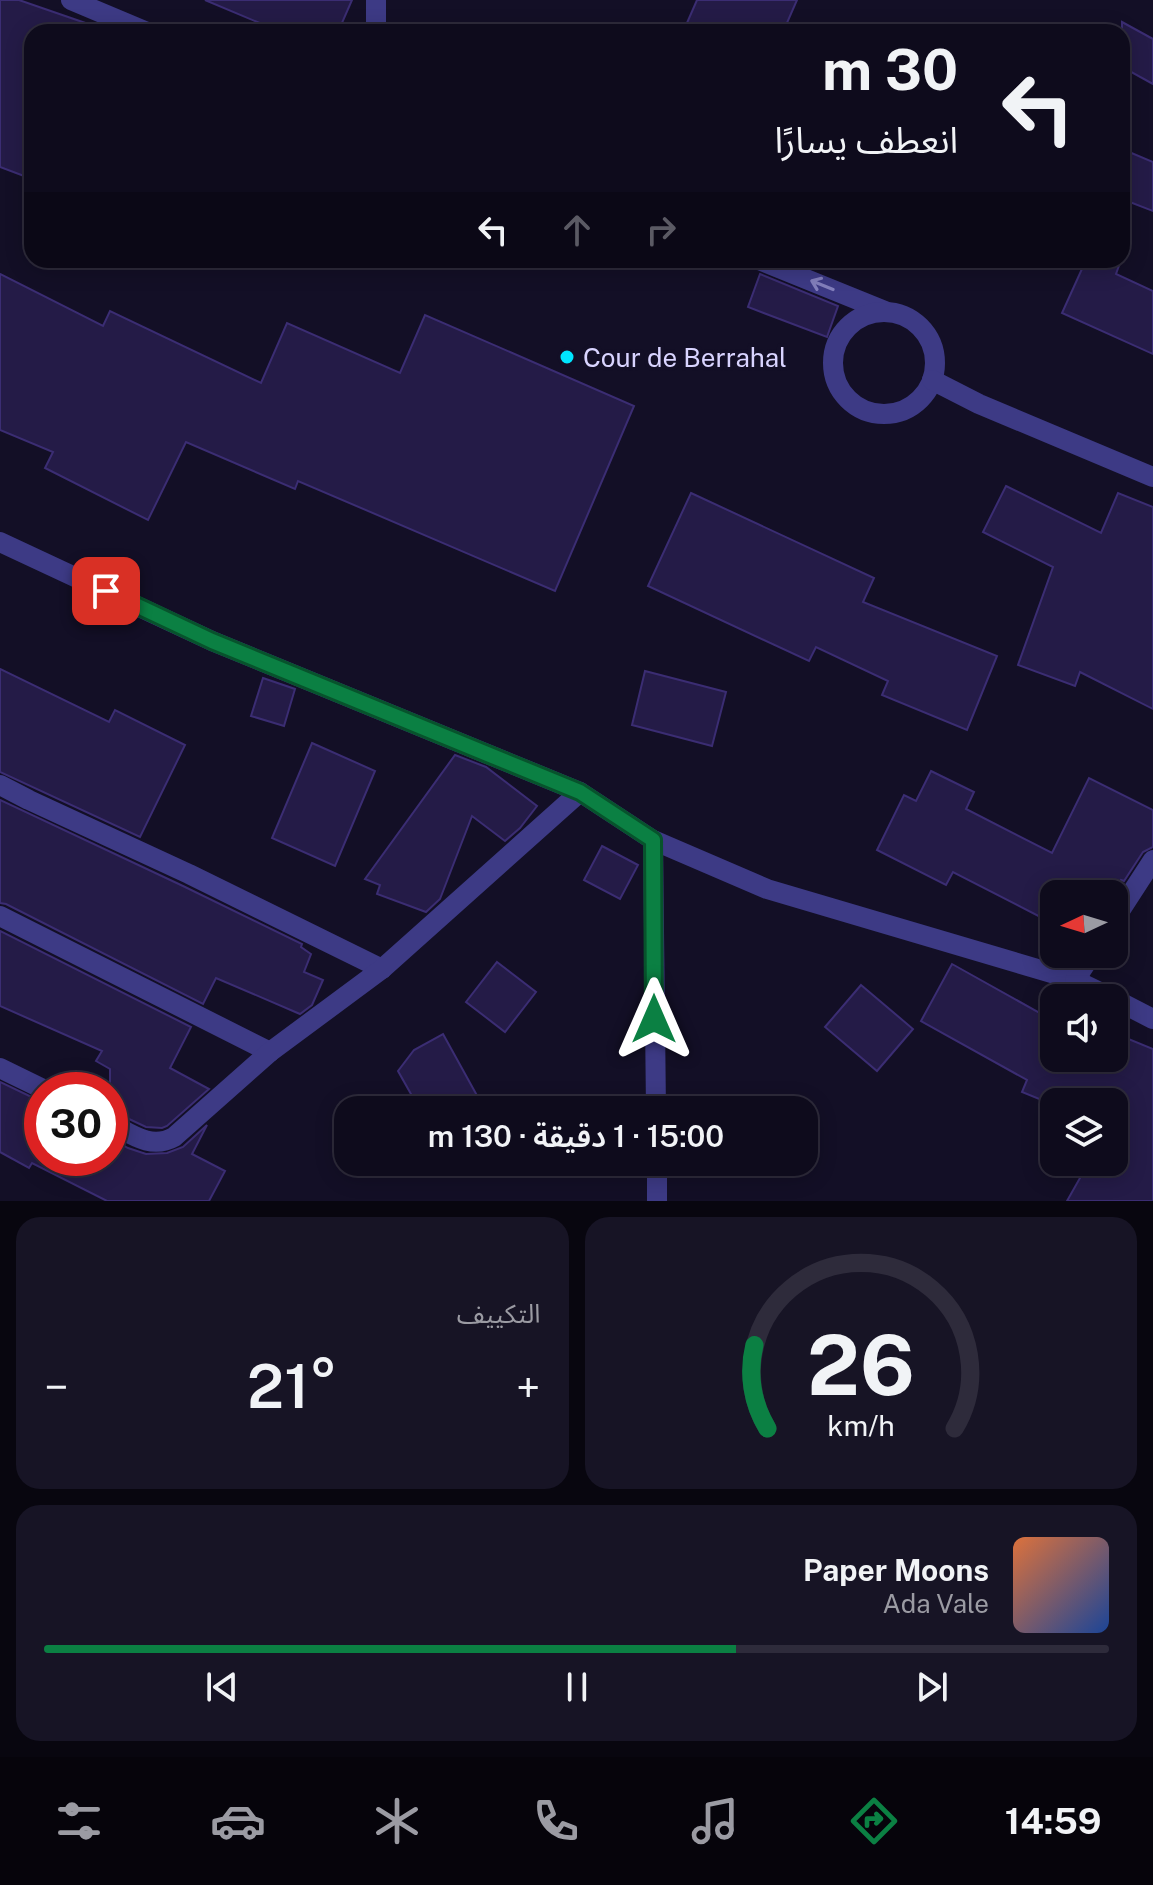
<!DOCTYPE html>
<html lang="ar">
<meta charset="utf-8">
<style>
body{margin:0;font-family:"Public Sans","Noto Sans Arabic",sans-serif;background:#171425;color:#f1f3f6;direction:rtl;height:100vh;display:flex;flex-direction:column;font-size:30px;white-space:nowrap}
*{box-sizing:border-box;margin:0}
p{font-size:26px;color:#9b9ba3}
.icon{flex:none;width:44px;height:44px;fill:none;stroke:currentColor;stroke-width:2;stroke-linecap:round;stroke-linejoin:round}
.map{position:relative;height:1201px;overflow:hidden;direction:ltr}
.details{display:flex;flex-direction:column;gap:16px;padding:16px;background:#08060f;flex:1}
.details>*{flex:none}
.hud{position:absolute;left:24px;top:24px;width:1106px;height:244px;border-radius:24px;box-shadow:0 4px 20px #0003,0 0 0 2px #2e2b3b;direction:rtl;background:#0e0b1c;color:#f1f3f6;overflow:hidden}
.needle{width:52px;rotate:266deg}
.fabs{position:absolute;left:1040px;top:880px;display:grid;gap:16px}
.fabs a{display:grid;place-items:center;width:88px;height:88px;border-radius:16px;background:#0e0b1c;box-shadow:0 4px 20px #0003,0 0 0 2px #2e2b3b;font-size:40px}
.speed{position:absolute;left:24px;top:1072px;display:flex;gap:16px;font-size:40px;font-weight:700;text-align:center}
.speed>*{display:grid;place-content:center;width:104px;height:104px;border-radius:50%;background:#0e0b1c;box-shadow:0 4px 20px #0003,0 0 0 2px #2e2b3b;line-height:1}
.speed .limit{border:12px solid #d22;background:#fff;color:#111}
.pin{position:absolute;display:grid;place-items:center;width:68px;height:68px;color:#fff;margin:-34px;border-radius:16px;box-shadow:0 4px 12px #0006}
.me{position:absolute;width:88px;margin:-44px;rotate:0deg;stroke-linejoin:round;filter:drop-shadow(0 0 6px #0008)}
.turn{display:flex;align-items:center;gap:28px;height:168px;padding:0 40px;font-size:36px}
.turn .icon{width:104px;height:104px;stroke-width:2.5}
.turn b{display:block;font-size:56px;line-height:68px}
.lanes{display:flex;align-items:center;height:76px;padding:0 40px;background:#0003;justify-content:center;gap:40px;direction:ltr}
.lanes .off{opacity:.35}
.big{font-size:60px;font-weight:600;line-height:1.1}
.details .tile{flex:1;display:flex;flex-direction:column;justify-content:center;gap:12px;min-width:0;padding:0 28px;border-radius:24px;background:#171425}
.details .dial{align-items:center;gap:0}
.dial svg{height:208px;overflow:visible;fill:none;stroke:#2e2b3b;stroke-width:7;stroke-linecap:round;text-anchor:middle}
.dial text{fill:#f1f3f6;stroke:none}
.song{display:flex;align-items:center;gap:24px}
.cover{width:96px;height:96px;border-radius:12px;background:linear-gradient(135deg,hsl(20 70% 55%),hsl(220 70% 35%))}
.played{height:8px;border-radius:4px;background:linear-gradient(90deg,#0b8043 65%,#2e2b3b 65%)}
.keys{display:flex;justify-content:space-around;direction:ltr}
.heat{display:flex;justify-content:space-between;align-items:center;font-size:44px;direction:ltr}
.details .tiles{flex:1;display:grid;gap:16px;grid-template-columns:1fr 1fr}
.tile:last-child{grid-column:span 2}
.trip{position:absolute;left:334px;top:1096px;width:484px;height:80px;border-radius:24px;background:#0e0b1c;box-shadow:0 4px 20px #0003,0 0 0 2px #2e2b3b;font-weight:600;line-height:80px;text-align:center;direction:rtl}
.menu{display:flex;height:128px;justify-content:space-around;align-items:center;background:#06040b;color:#9b9ba3}
.menu .icon{width:56px;height:56px}
.menu .active{color:#0b8043}
.menu b{font-size:36px;color:#f1f3f6}
.map>svg:first-child{display:block}
.building{fill:#241b47;stroke:#3b2d73;stroke-width:2}
.lines{fill:none;stroke-linecap:round;stroke-linejoin:round}
.minor{stroke:#3d3a85;stroke-width:20}
.oneway{stroke:#837fbc}
.route-casing{stroke:#07532c;stroke-width:20}
.route{stroke:#0b8043;stroke-width:14}
.poi-dot{fill:#00e5ff;stroke:#130f26;stroke-width:3}
.labels{text-anchor:middle;dominant-baseline:central;stroke-width:8;stroke-linejoin:round;paint-order:stroke}
.poi-label{font-size:26px;fill:#d9d4ff;stroke:#130f26;text-anchor:start}
</style>
<div class="map">
<svg width="1153" height="1201" viewBox="0 0 1153 1201">
<rect width="100%" height="100%" fill="#130f26"/>
<!-- building -->
<g class="building">
<polygon points="0,0 19,0 97,27 96,32 32,32 32,179 0,167"/>
<polygon points="205,0 352,0 338,32 281,32"/>
<polygon points="697,0 797,0 783,32 683,32"/>
<polygon points="1122,22 1153,39 1153,84 1122,67"/>
<polygon points="1122,149 1153,162 1153,211 1122,199"/>
<polygon points="1086,260 1121,260 1116,274 1153,291 1153,354 1062,313"/>
<polygon points="0,274 103,326 110,311 261,383 287,323 400,373 425,315 634,406 555,591 298,481 295,489 186,442 148,520 45,468 53,452 0,430"/>
<polygon points="760,274 838,306 827,337 748,307"/>
<polygon points="1006,486 1101,533 1118,493 1153,507 1153,709 1080,672 1075,686 1018,665 1053,567 983,532"/>
<polygon points="691,493 874,578 863,602 997,656 967,730 882,695 888,681 816,647 809,661 648,586"/>
<polygon points="0,669 109,722 115,710 185,745 140,837 0,772"/>
<polygon points="645,671 726,692 712,746 632,725"/>
<polygon points="263,678 295,689 284,726 251,716"/>
<polygon points="312,743 375,771 335,866 272,838"/>
<polygon points="455,755 486,767 537,806 520,828 505,841 472,816 440,899 426,912 377,894 380,885 365,879"/>
<polygon points="931,771 974,792 966,809 1052,853 1089,778 1153,810 1153,847 1143,852 1124,881 1121,880 1113,894 1054,894 1054,924 953,872 946,885 877,850 904,795 916,801"/>
<polygon points="0,800 183,886 302,944 301,947 311,954 304,972 323,980 312,1005 300,1014 216,978 203,1004 6,904 0,903"/>
<polygon points="602,846 638,865 620,899 584,880"/>
<polygon points="0,931 191,1027 170,1068 209,1089 167,1126 162,1128 146,1127 110,1110 110,1069 96,1061 102,1051 0,1006"/>
<polygon points="497,962 536,992 505,1032 466,1002"/>
<polygon points="952,964 1054,1021 1054,1058 1114,1058 1114,1033 1153,1049 1153,1201 1067,1201 1089,1162 1114,1162 1114,1102 1054,1102 1054,1105 1022,1092 1027,1080 921,1021"/>
<polygon points="861,985 913,1029 877,1071 825,1027"/>
<polygon points="443,1034 485,1110 420,1110 398,1071 414,1050"/>
<polygon points="0,1082 42,1102 42,1158 110,1158 110,1138 128,1148 146,1154 167,1153 183,1147 207,1125 192,1154 225,1171 209,1201 107,1201 32,1163 29,1168 0,1152"/>
</g>
<g class="lines">
<!-- minor -->
<g class="minor">
<polyline points="71,0 147,32"/>
<polyline points="376,32 376,0"/>
<polyline points="759,260 885,311"/>
<circle cx="884" cy="363" r="51"/>
<polyline points="932,380 979,404 1153,477"/>
<polyline points="0,542 212,641 580,792 653,840 767,889 1075,980 1112,998"/>
<polyline points="0,785 29,800 189,874 382,969"/>
<polyline points="653,840 656,1110"/>
<polyline points="0,916 270,1052"/>
<polyline points="1114,920 1153,860"/>
<polyline points="1075,980 1092,954"/>
<polyline points="1114,999 1153,1019"/>
<polyline points="0,1068 45,1090"/>
<path d="M 110,1123 C 131,1134 151,1150 174,1137 L 270,1052 L 382,969 L 580,792"/>
<polyline points="657,1162 657,1201"/>
</g>
</g>
<!-- one-way arrows -->
<defs><path id="oneway-shaft" d="M-6 0H5M1.5-3L5.5 0L1.5 3" fill="none" stroke-width="1.6" stroke-linecap="round" stroke-linejoin="round" transform="scale(2)"/></defs>
<use class="oneway" href="#oneway-shaft" transform="translate(822 285) rotate(-158)"/>
<g class="lines">
<!-- route casing -->
<g class="route-casing">
<polyline id="route" points="106,591 212,641 580,792 653,840 654,1019"/>
</g>
<!-- route -->
<use href="#route" class="route"/>
</g>
<!-- markers -->
<circle class="poi-dot" cx="567" cy="357" r="8"/>
<g class="labels">
<!-- poi labels -->
<g class="poi-label">
<text x="583" y="357">Cour de Berrahal</text>
</g>
</g>
</svg>
<div class="fabs">
<a><svg class="needle" viewBox="-14 -14 28 28"><path d="M0-13l5 13h-10z" fill="#e53935"/><path d="M0 13l5-13h-10z" fill="#9b9ba3"/></svg></a>
<a><svg class="icon" aria-label="sound" viewBox="0 0 24 24"><path d="M4 9h4l5-4v14l-5-4H4zM17 9q2 3 0 6"/></svg></a>
<a><svg class="icon" aria-label="layers" viewBox="0 0 24 24"><path d="M12 4l9 5-9 5-9-5zM3 14l9 5 9-5"/></svg></a>
</div>
<div class="speed"><div class="limit">30</div></div>
<div class="pin" style="left:106px;top:591px;background:#d93025"><svg class="icon" aria-label="arrive" viewBox="0 0 24 24"><path d="M6 21V4h12l-3 4 3 4H6"/></svg></div>
<svg class="me" style="left:654px;top:1019px" viewBox="-20 -20 40 40"><path d="M0-17L14 15 0 8-14 15z" fill="#0b8043" stroke="#fff" stroke-width="4"/></svg>
<div class="trip">15:00 · 1 دقيقة · 130 m</div>
<div class="hud">
<div class="turn"><svg class="icon" aria-label="left" viewBox="0 0 24 24"><path d="M17 20v-9H6M10 6l-5 5 5 5"/></svg><div><b>30 m</b>انعطف يسارًا</div></div>
<div class="lanes"><svg class="icon" aria-label="left" viewBox="0 0 24 24"><path d="M17 20v-9H6M10 6l-5 5 5 5"/></svg><svg class="icon off" aria-label="ahead" viewBox="0 0 24 24"><path d="M12 20V5M6 11l6-6 6 6"/></svg><svg class="icon off" aria-label="right" viewBox="0 0 24 24"><path d="M7 20v-9h11M14 6l5 5-5 5"/></svg></div>
</div>
</div>
<section class="details">
<div class="tiles">
<div class="tile dial"><svg viewBox="0 0 100 80">
<path d="M14 69A42 42 0 1 1 86 69"/>
<path d="M14 69A42 42 0 0 1 9 37" stroke="#0b8043"/>
<text x="50" y="56" font-size="32" font-weight="700">26</text>
<text x="50" y="72" font-size="11">km/h</text>
</svg></div>
<div class="tile"><p>التكييف</p>
<div class="heat"><a>−</a><b class="big">21°</b><a>+</a></div>
</div>
<div class="tile">
<div class="song"><i class="cover"></i><div><b>Paper Moons</b><p>Ada Vale</p></div></div>
<div class="played"></div>
<div class="keys"><svg class="icon" aria-label="previous" viewBox="0 0 24 24"><path d="M18 5L8 12l10 7zM5 5v14"/></svg><svg class="icon" aria-label="pause" viewBox="0 0 24 24"><path d="M8 5v14M16 5v14"/></svg><svg class="icon" aria-label="next" viewBox="0 0 24 24"><path d="M6 5l10 7-10 7zM19 5v14"/></svg></div>
</div>
</div>
</section>
<nav class="menu">
<b>14:59</b>
<svg class="icon active" aria-label="directions" viewBox="0 0 24 24"><path d="M12 3l9 9-9 9-9-9zM9 14v-3h6M13 9l2 2-2 2"/></svg>
<svg class="icon" aria-label="music" viewBox="0 0 24 24"><path d="M9 18V5l10-2v13"/><circle cx="6" cy="18" r="3"/><circle cx="16" cy="16" r="3"/></svg>
<svg class="icon" aria-label="phone" viewBox="0 0 24 24"><path d="M5 4h4l2 5-3 2q2 4 5 5l2-3 5 2v4C11 20 4 13 5 4z"/></svg>
<svg class="icon" aria-label="climate" viewBox="0 0 24 24"><path d="M12 3v18M4 7l16 10M4 17L20 7"/></svg>
<svg class="icon" aria-label="car" viewBox="0 0 24 24"><path d="M5 17H2v-5l4-1 3-4h7l3 4 3 1v5h-3M9 17h6M6 11h13"/><circle cx="7" cy="17" r="2"/><circle cx="17" cy="17" r="2"/></svg>
<svg class="icon" aria-label="filters" viewBox="0 0 24 24"><path d="M4 7h16M4 17h16"/><circle cx="9" cy="7" r="2"/><circle cx="15" cy="17" r="2"/></svg>
</nav>
